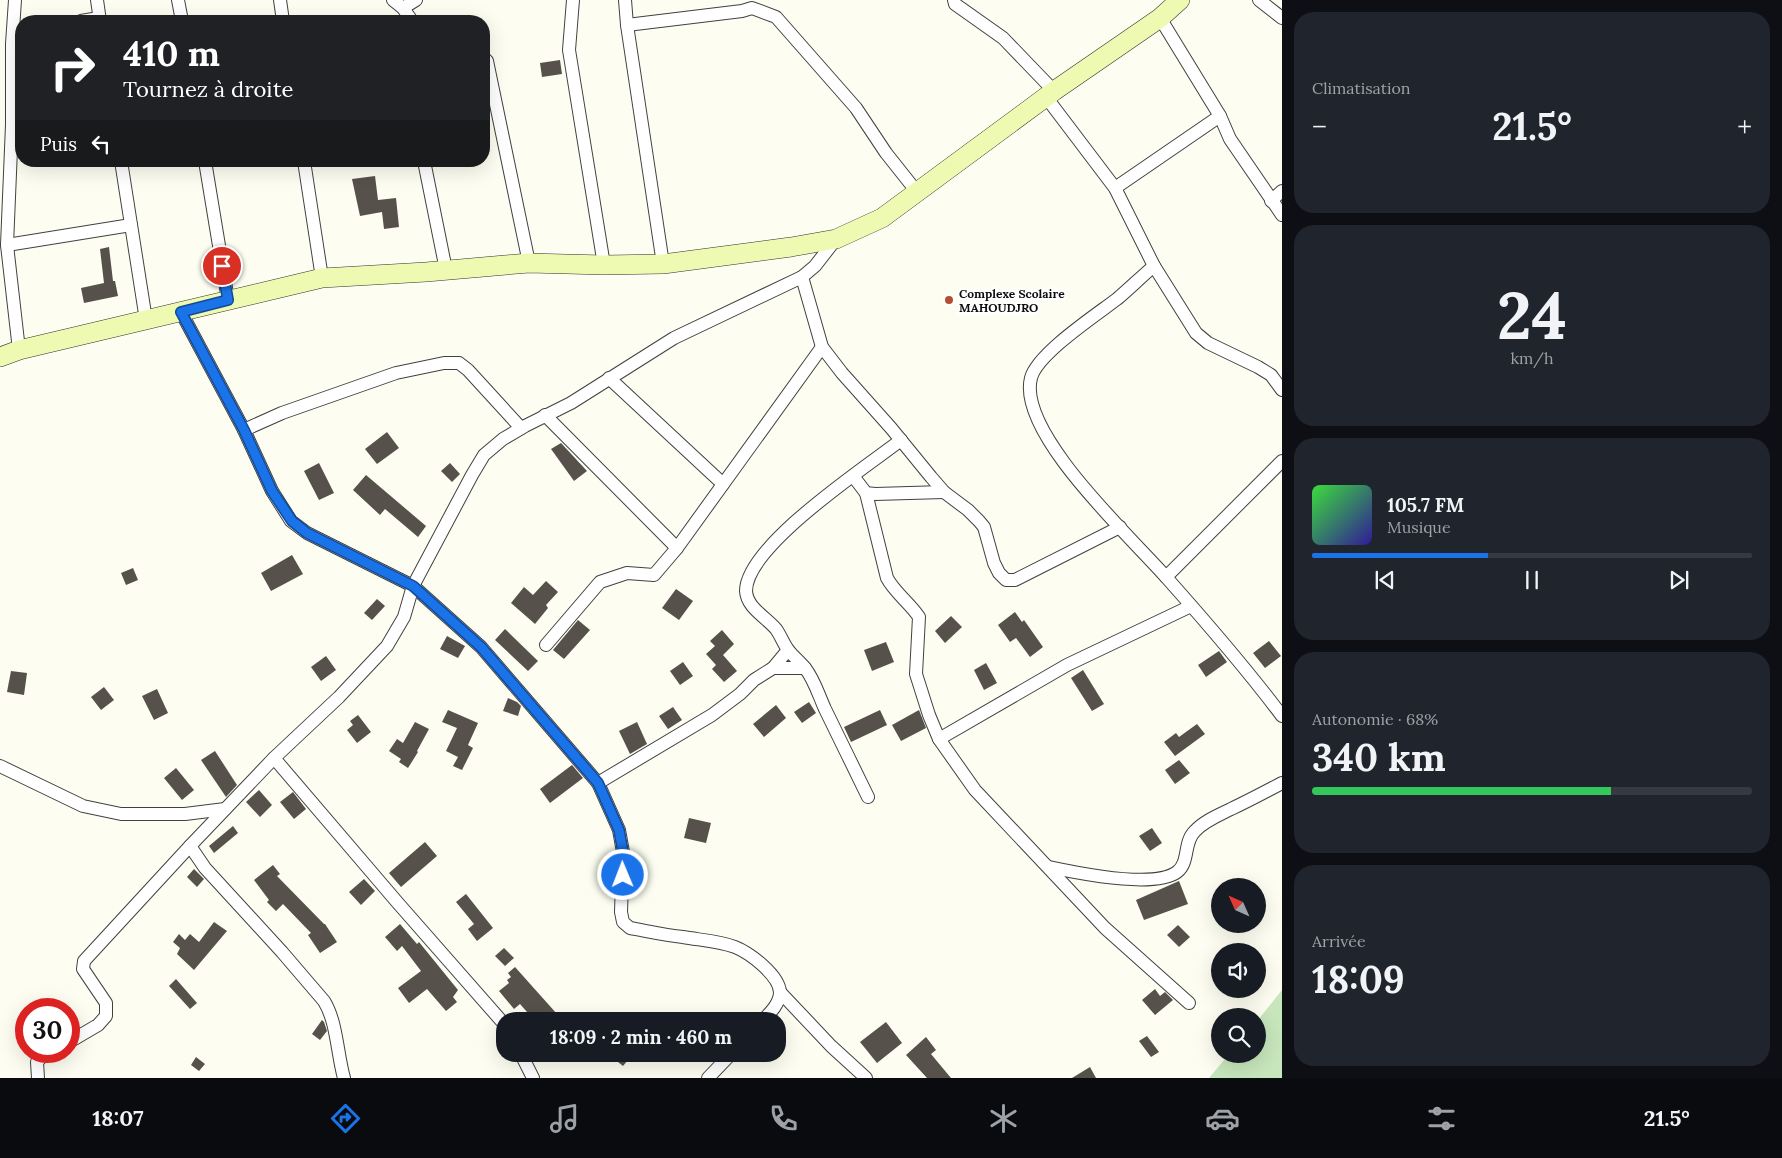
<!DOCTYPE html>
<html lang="fr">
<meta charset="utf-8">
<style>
body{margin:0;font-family:Lora,serif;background:#20242c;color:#f1f3f6;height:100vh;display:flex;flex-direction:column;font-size:19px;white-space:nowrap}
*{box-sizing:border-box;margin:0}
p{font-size:16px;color:#9ea1a6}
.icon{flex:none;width:28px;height:28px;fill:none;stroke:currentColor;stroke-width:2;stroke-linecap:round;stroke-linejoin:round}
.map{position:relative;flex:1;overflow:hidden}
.sheet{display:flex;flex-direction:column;gap:12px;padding:12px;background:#0d0f14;width:500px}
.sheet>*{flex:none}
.hud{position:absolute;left:15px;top:15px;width:475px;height:152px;border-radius:20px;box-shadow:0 5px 20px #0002;background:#202124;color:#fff;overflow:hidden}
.needle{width:32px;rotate:315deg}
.buttons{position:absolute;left:1211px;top:878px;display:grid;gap:10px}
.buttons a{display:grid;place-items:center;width:55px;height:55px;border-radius:50%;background:#171b24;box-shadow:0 5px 20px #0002;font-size:25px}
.speed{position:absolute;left:15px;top:998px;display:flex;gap:10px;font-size:25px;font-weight:700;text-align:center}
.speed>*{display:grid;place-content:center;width:65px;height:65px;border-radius:50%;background:#171b24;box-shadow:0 5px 20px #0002;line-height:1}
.speed .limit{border:8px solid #d22;background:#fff;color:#111}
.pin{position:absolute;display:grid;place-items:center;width:42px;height:42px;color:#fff;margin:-21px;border:2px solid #fff;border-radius:50%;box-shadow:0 1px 5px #0007}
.me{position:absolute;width:55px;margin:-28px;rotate:359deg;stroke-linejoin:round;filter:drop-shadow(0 0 4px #0008)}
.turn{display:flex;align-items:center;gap:18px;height:105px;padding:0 25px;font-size:22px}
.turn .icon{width:65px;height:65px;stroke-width:2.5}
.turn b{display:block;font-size:35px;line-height:42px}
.then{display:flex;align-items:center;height:48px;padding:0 25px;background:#0003;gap:10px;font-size:19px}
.big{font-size:38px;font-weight:700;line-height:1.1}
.sheet .card{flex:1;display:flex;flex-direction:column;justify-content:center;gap:8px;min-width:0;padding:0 18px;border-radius:20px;background:#20242c}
.sheet .dial{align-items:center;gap:0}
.dial b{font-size:65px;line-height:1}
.song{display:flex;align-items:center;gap:15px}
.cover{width:60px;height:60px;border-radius:8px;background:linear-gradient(135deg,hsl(120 70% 55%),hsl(250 70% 35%))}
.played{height:5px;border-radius:2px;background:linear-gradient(90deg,#1a73e8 40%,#363941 40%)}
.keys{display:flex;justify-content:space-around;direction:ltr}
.heat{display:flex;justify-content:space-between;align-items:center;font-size:28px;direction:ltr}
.charge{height:8px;border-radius:4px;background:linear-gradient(90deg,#34c759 68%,#363941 0)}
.trip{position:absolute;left:496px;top:1012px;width:290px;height:50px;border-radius:20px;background:#171b24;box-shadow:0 5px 20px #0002;font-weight:700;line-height:50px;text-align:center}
.tab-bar{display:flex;height:80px;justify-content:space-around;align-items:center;background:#090b0e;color:#9ea1a6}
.tab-bar .icon{width:35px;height:35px}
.tab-bar .on{color:#1a73e8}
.tab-bar b{font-size:22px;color:#f1f3f6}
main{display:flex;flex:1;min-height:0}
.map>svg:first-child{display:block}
.green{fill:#c7e6bc}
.building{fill:#56524b}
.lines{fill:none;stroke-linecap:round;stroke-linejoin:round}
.street-casing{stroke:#414141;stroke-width:14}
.secondary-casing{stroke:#303030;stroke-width:20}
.street{stroke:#fff;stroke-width:12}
.secondary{stroke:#eef9b1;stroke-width:19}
.route-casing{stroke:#114b97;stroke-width:12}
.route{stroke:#1a73e8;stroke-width:9}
.poi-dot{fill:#b44d31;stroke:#fff;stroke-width:2}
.labels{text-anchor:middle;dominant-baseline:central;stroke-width:5;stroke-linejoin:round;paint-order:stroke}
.poi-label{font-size:12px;font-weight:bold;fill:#0e0e0e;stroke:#fff;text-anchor:start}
</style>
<main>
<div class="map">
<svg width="1282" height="1078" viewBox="0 0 1282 1078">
<rect width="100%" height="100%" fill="#fdfef1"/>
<!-- green -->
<polygon class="green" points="1282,990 1282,1078 1209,1078 1229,1054 1258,1054 1258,1020"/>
<!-- building -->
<g class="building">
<polygon points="560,60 562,74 542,77 540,63"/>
<polygon points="375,176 378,200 396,198 399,227 384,229 382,212 360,216 352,179"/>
<polygon points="109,247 113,281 115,281 118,296 84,303 81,288 104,283 100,249"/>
<polygon points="387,432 399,448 377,464 365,449"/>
<polygon points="561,443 587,471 574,481 551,449"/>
<polygon points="319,463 334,493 319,500 304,471"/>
<polygon points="450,463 460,474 452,482 441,471"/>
<polygon points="366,475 426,526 418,537 385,509 380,515 353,490"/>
<polygon points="292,555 303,574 271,591 261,573"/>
<polygon points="133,568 138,580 126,585 121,573"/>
<polygon points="546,581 558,592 546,605 548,608 535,624 511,603 524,587 533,595"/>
<polygon points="676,589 693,601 679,620 662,608"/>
<polygon points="377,599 385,606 372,620 364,613"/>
<polygon points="1015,612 1022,622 1024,620 1043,647 1030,657 1016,638 1010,642 998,625"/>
<polygon points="951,616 962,627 945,643 935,631"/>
<polygon points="578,620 590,630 564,659 553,650"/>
<polygon points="505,629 538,661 528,671 495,640"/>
<polygon points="722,630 734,644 723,655 737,671 724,682 712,669 716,665 706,654 715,646 710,641"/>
<polygon points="447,636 465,646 458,658 440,649"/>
<polygon points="1269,641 1281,656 1265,668 1253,653"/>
<polygon points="886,642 894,662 872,671 864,650"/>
<polygon points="1219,651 1227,662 1206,677 1198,665"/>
<polygon points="326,656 336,670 321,681 311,667"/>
<polygon points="683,662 693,676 680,685 670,671"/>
<polygon points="986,663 997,683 984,690 974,670"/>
<polygon points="1083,670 1104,704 1092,711 1071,678"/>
<polygon points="11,671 27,673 24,695 7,692"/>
<polygon points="104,687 114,700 101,710 91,697"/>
<polygon points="157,689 168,713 154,720 142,696"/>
<polygon points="508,698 517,702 521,706 518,716 503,711"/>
<polygon points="809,702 816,713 802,723 794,712"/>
<polygon points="776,705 786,718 764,737 753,724"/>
<polygon points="673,707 682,720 668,729 659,716"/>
<polygon points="448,710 478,723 468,745 473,748 462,770 453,766 458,757 446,751 457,728 442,722"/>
<polygon points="880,710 887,725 851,742 844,727"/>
<polygon points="919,710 926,728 901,741 892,725"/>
<polygon points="358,715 371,732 357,743 347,730 353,725 350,721"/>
<polygon points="415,722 429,729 417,751 418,752 408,768 399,762 401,759 389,751 397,739 403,743"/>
<polygon points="637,722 647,744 630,754 619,731"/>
<polygon points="1197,724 1205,734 1175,756 1164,742 1176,733 1179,737"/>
<polygon points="215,751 237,785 226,797 201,760"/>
<polygon points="1179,760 1190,773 1175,784 1165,770"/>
<polygon points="572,765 583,778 550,803 540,789"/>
<polygon points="176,768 194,790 182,800 164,778"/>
<polygon points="259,790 272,805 260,817 246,802"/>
<polygon points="293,792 306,809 294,819 280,802"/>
<polygon points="689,818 711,823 706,843 684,838"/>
<polygon points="233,826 238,833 214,853 209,846"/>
<polygon points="1152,828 1162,843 1150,851 1139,836"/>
<polygon points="425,842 437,856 401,887 389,873"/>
<polygon points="273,865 280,874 277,876 324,924 325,924 337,942 320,953 308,935 311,933 283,904 276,911 267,902 269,900 254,880"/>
<polygon points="194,869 204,879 197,887 187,877"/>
<polygon points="364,879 375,891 361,905 349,892"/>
<polygon points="1179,881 1188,904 1144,920 1136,900"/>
<polygon points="466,894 493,928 477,941 468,929 474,924 456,902"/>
<polygon points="214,922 227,931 194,970 177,954 180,948 173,942 179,934 185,940 190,934 199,942"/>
<polygon points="400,924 417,944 419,942 458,990 453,997 457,1002 446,1011 427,989 409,1003 398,988 421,971 402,946 397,951 385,937"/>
<polygon points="1178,925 1190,937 1179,947 1167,935"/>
<polygon points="504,948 514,958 505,966 495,956"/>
<polygon points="515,967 557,1014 549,1021 535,1021 520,1004 514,1009 499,991 509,983 507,980 511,977 508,973"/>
<polygon points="176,979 197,1003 190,1009 169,986"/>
<polygon points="1155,989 1160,996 1165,992 1173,1000 1155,1015 1142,1000"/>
<polygon points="322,1020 324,1022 327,1031 320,1040 312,1034"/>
<polygon points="886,1022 902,1043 877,1063 860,1042"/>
<polygon points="1147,1036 1159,1052 1151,1057 1139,1041"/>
<polygon points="926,1037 936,1050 931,1054 951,1078 927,1078 906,1055"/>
<polygon points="608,1054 633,1054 623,1066"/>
<polygon points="196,1057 205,1064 199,1071 191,1065"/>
<polygon points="1090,1067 1096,1078 1072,1078"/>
</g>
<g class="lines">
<!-- street casing -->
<g class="street-casing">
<g id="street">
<polyline points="15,0 12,44 12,125 7,245 19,350"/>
<polyline points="97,0 100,21"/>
<polyline points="178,0 182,21"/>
<polyline points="280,0 283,21"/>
<polyline points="393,0 403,8 412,21"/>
<polyline points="573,0 569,50 604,265"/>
<polyline points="625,0 627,25 663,264"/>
<polyline points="954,0 955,4 1003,38 1054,91"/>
<polyline points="1259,0 1282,18"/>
<polyline points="403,8 416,0"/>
<polyline points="1160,18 1220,116 1230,139 1282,215"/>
<polyline points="81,21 99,18"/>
<polyline points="627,25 742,11 752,8 776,17 856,108 886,153 917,192"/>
<polyline points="484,58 487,61 529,263"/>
<polyline points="1046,97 1115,188 1154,266 1196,333 1208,343 1258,367 1271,375 1282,390"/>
<polyline points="121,161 146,320"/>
<polyline points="205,161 228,300"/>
<polyline points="304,161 322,278"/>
<polyline points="424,161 446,270"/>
<polyline points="1115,188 1220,116"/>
<polyline points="1271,201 1282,191"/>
<polyline points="7,245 131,225"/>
<path d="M 1154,266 C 1141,277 1129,289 1117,299 C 1096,315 1037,354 1031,378 C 1017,433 1131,537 1166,577 C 1206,622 1246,668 1282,716"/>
<polyline points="802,277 822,347 842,373 891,428 931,477 944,492 968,510 979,521 984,527 994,563 999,573 1006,580 1015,580 1120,527"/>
<polyline points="181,312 244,430 272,491 291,521 307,533 413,586 481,647 598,783 712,715 740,694 754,680 773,668 788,650"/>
<polyline points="609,378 723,484"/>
<polyline points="545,415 677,548"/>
<polyline points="244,430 282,413 396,373 444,363 459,363 468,370 521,428"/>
<polyline points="853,476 866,493 875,494 944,492"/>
<path d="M 866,493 L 887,578 C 895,593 910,603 919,617 L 916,674 L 929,715 L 939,739 L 1067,665 L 1191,606"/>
<polyline points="1166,577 1282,461"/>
<polyline points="546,645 600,582 627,573 654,575 677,548 822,347"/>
<polyline points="773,668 805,668"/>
<polyline points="939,739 975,790 1105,928 1189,1003"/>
<polyline points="274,758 397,902 505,1025"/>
<polyline points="0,766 83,806 121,814 185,814 225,809"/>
<path d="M 598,783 L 619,830 L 623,852 L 621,912 L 623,922 L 630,928 C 647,931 665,935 683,937 C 700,940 719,941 735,947 C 750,953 779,975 780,992 C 780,1004 769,1014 762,1021"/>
<path d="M 868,797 C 854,768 839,738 825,709 C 819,696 814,679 805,668 C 800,662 794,657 789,651 C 784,645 781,636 776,629 C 766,617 747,608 746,591 C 746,546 866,467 901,440"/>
<path d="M 190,846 L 205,868 L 282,952 L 324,1001 C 337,1022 337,1053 344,1078"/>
<path d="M 1049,867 C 1077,873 1154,889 1177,872 C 1190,862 1183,842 1195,831 C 1204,821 1219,815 1231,809 C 1248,801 1265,792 1282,783"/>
<polyline points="780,992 831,1046 866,1078"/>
<polyline points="69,1042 98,1025 106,1016 106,1003 83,969 84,961 190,846 274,758 339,697 387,646 404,617 413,586 472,475 484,455 503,439 525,426 571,403 674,338 802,277 815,266 836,239"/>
<polyline points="521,1054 533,1078"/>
<polyline points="38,1078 37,1062 47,1051"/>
<polyline points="708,1078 731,1054"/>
</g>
</g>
<!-- secondary casing -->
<g class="secondary-casing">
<polyline id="secondary" points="0,357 19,350 322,278 426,272 529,263 604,265 663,264 791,247 836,239 882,218 1054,91 1160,18 1180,0"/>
</g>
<!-- street -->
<use href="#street" class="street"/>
<!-- secondary -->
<use href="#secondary" class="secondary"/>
</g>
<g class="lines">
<!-- route casing -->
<g class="route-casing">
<polyline id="route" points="222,266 228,300 181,312 244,430 272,491 292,521 307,533 413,586 481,647 598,783 619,830 623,852 623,875"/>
</g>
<!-- route -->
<use href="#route" class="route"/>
</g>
<!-- markers -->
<circle class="poi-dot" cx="949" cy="300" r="5"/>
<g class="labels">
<!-- poi labels -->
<g class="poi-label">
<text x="959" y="293">Complexe Scolaire<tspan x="959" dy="14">MAHOUDJRO</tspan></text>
</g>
</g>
</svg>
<div class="buttons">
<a><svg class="needle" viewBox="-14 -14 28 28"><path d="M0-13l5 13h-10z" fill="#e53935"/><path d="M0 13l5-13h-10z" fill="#9ea1a6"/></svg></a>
<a><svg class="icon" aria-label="sound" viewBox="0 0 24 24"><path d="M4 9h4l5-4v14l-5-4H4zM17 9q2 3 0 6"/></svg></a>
<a><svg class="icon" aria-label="search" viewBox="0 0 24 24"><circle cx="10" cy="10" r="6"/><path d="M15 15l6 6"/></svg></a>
</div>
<div class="speed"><div class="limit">30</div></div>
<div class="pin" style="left:222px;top:266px;background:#d93025"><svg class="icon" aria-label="arrive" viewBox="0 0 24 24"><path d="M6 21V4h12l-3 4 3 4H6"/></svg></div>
<svg class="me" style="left:623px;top:875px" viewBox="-20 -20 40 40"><circle r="17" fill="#1a73e8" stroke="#fff" stroke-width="3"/><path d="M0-11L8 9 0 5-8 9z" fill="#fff"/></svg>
<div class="trip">18:09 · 2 min · 460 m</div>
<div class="hud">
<div class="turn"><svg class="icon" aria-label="right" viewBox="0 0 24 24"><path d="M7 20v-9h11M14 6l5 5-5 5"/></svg><div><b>410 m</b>Tournez à droite</div></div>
<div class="then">Puis<svg class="icon" aria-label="left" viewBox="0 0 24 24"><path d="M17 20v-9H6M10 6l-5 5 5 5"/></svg></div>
</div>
</div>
<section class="sheet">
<div class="card"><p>Climatisation</p>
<div class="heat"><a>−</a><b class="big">21.5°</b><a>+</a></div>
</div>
<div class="card dial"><b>24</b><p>km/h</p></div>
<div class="card">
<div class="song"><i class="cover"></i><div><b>105.7 FM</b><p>Musique</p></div></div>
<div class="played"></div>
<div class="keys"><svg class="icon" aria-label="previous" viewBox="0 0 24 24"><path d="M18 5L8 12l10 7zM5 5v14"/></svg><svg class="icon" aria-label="pause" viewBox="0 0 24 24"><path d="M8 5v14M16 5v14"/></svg><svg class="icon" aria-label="next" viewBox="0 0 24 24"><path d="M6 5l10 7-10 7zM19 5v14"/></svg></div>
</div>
<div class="card"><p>Autonomie · 68%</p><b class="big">340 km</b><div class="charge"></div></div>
<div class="card"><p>Arrivée</p><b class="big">18:09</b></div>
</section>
</main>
<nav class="tab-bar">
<b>18:07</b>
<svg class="icon on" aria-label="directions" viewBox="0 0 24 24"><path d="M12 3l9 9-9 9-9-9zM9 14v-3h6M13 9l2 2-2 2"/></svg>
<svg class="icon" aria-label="music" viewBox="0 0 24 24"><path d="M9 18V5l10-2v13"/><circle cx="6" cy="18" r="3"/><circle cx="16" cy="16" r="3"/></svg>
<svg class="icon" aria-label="phone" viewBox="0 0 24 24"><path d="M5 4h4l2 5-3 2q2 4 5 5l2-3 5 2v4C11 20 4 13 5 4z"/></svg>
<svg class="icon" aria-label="climate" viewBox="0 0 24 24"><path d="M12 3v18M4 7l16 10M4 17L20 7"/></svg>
<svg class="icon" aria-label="car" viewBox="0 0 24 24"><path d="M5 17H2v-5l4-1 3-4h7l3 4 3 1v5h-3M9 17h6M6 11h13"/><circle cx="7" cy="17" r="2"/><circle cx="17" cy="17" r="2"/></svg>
<svg class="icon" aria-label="filters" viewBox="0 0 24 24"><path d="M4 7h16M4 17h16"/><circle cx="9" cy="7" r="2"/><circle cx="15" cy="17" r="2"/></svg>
<b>21.5°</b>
</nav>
